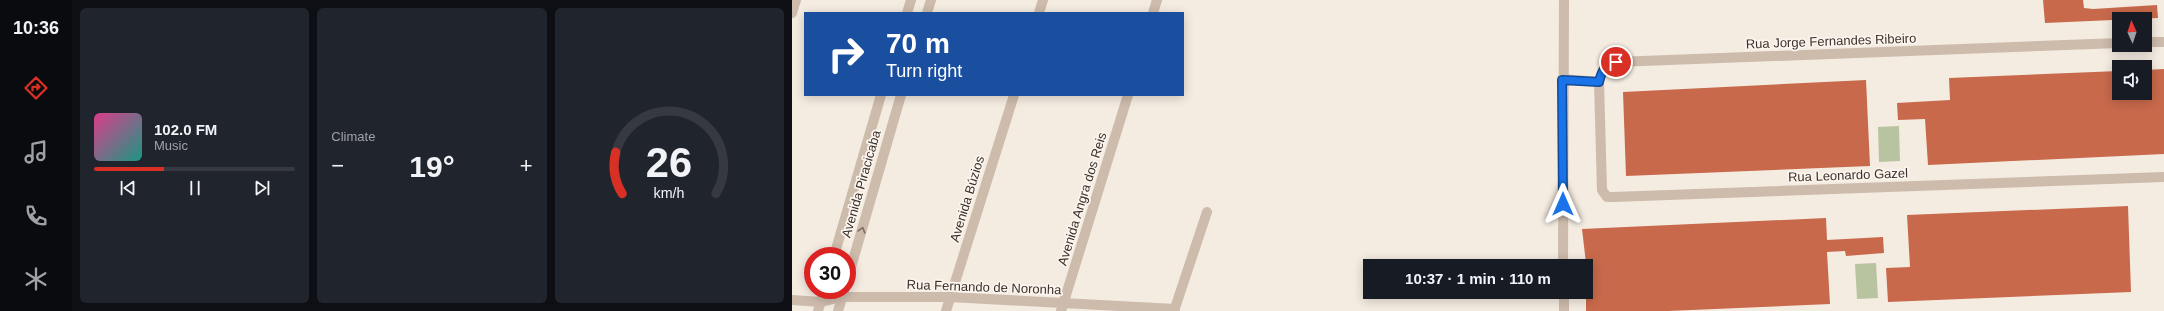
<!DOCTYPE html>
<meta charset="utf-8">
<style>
body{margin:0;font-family:Arial,sans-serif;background:#20242c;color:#f1f3f6;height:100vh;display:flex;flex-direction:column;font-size:15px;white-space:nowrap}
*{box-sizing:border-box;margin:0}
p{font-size:13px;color:#9ea1a6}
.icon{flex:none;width:22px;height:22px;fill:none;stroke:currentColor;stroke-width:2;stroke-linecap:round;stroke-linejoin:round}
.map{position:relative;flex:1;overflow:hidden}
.sheet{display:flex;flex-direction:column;gap:8px;padding:8px;background:#0d0f14;width:720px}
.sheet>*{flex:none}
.banner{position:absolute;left:12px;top:12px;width:380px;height:84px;border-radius:0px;box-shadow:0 2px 10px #0003;background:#1a4fa0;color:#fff;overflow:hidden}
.needle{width:26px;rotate:357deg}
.fabs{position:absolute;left:1320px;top:12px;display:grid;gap:8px}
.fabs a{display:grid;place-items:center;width:40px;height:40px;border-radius:0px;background:#171b24;box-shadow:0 2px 10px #0003;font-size:20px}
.speed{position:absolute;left:12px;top:247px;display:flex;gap:8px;font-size:20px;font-weight:700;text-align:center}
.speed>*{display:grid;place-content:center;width:52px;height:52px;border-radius:50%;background:#171b24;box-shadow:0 2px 10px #0003;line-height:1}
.speed .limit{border:6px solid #d22;background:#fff;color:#111}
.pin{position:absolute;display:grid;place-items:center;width:34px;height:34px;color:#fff;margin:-17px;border:2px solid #fff;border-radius:50%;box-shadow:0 1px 4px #0007}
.me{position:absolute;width:44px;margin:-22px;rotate:0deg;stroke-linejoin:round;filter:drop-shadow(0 0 3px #0008)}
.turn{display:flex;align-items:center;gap:14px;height:84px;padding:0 16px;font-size:18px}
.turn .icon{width:52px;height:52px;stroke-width:2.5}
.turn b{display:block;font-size:28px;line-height:34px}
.big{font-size:30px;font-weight:800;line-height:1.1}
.sheet .tile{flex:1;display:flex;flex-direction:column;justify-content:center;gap:6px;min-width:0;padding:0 14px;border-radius:6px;background:#20242c}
.sheet .dial{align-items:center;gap:0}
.dial svg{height:104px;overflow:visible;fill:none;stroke:#363941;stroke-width:7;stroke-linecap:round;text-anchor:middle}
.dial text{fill:#f1f3f6;stroke:none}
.song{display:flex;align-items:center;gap:12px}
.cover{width:48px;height:48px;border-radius:6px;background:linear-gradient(135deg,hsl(330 70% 55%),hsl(170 70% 35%))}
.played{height:4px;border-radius:2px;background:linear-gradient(90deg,#d93025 35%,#363941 35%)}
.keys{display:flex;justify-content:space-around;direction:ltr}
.heat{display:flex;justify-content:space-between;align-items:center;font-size:22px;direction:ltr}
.sheet .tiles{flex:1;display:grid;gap:8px;grid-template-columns:repeat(3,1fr)}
.trip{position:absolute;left:571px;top:259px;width:230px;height:40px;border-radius:0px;background:#171b24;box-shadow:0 2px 10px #0003;font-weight:800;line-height:40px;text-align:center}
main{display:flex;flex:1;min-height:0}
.tab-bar{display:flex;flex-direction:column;width:72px;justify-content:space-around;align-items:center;background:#090b0e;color:#9ea1a6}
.tab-bar .icon{width:28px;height:28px}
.tab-bar .active{color:#d93025}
.tab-bar b{font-size:18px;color:#f1f3f6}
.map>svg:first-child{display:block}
.green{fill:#b8c4a0}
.building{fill:#c8694b}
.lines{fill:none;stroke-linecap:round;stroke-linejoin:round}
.minor{stroke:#cdbbac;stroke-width:10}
.oneway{stroke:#7d6f65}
.route-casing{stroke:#114b97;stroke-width:10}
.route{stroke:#1a73e8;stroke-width:7}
.labels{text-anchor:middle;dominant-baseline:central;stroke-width:3.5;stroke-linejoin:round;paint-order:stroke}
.street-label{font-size:13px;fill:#3b302b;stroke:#fbf5ee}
</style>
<main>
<nav class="tab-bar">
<b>10:36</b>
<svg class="icon active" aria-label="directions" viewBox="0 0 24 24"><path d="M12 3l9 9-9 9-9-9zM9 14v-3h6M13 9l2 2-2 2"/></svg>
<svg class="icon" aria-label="music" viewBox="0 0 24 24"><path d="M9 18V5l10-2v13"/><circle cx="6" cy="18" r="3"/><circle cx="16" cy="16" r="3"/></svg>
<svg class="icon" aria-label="phone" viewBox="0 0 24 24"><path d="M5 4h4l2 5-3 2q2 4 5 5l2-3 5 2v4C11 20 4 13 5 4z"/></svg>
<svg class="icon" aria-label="climate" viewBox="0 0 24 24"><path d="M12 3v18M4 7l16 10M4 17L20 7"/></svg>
</nav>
<section class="sheet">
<div class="tiles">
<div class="tile">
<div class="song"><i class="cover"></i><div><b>102.0 FM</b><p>Music</p></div></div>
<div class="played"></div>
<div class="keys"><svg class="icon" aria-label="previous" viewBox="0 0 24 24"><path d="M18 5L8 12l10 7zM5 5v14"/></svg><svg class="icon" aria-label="pause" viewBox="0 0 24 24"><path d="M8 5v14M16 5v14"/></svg><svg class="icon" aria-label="next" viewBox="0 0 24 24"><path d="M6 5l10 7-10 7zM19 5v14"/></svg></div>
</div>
<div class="tile"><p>Climate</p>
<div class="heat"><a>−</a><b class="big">19°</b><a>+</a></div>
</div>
<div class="tile dial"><svg viewBox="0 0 100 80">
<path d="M14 69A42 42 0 1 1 86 69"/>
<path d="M14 69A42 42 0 0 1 9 37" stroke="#d93025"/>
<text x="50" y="56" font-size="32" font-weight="700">26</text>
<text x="50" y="72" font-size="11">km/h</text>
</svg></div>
</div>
</section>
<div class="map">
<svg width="1372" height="311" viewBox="0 0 1372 311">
<rect width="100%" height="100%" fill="#f4ebe1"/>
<!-- green -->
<g class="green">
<polygon points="1107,126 1108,161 1087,162 1086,127"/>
<polygon points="1084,263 1086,298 1065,299 1063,264"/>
</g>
<!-- building -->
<g class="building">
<polygon points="1251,0 1291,0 1292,8 1301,9 1365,5 1366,18 1253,23"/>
<polygon points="1372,69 1372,154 1136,165 1133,119 1106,120 1105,103 1158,100 1157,78 1327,71 1327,93 1353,93 1353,70"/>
<polygon points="1074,80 1078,166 834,176 831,92"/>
<polygon points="1336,206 1339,292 1096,302 1094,268 1118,267 1115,215"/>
<polygon points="1034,218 1035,240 1091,237 1092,253 1054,256 1053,251 1035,252 1038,304 876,311 794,311 794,263 790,229"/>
</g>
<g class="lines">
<!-- minor -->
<g class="minor">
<polyline points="0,13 4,0"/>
<polyline points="115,13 119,0"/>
<polyline points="135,13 139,0"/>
<polyline points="247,13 251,0"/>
<polyline points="361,13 365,0"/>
<polyline points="1353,42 1372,42"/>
<path d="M 1327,43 L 824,62 C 812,66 810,70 807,82 L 810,190 L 815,197 L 821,197 L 1372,177"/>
<polyline points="770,79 807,82"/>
<polyline points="42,256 89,95"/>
<polyline points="771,266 772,0"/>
<polyline points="55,281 109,95"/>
<polyline points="772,292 772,311"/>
<polyline points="0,300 29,302 50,297 158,297 383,309"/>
<polyline points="26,311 32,290"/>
<polyline points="46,311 52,292"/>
<polyline points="154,311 222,95"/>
<polyline points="269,311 336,95"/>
<polyline points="382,311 415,212"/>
</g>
</g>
<!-- one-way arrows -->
<defs><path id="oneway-chevron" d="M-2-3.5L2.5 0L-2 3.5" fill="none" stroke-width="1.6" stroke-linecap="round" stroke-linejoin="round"/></defs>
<use class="oneway" href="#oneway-chevron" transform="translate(70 230) rotate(-74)"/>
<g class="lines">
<!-- route casing -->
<g class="route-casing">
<path id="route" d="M 771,204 L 770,80 L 807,82 C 810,70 812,66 824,62"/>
</g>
<!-- route -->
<use href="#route" class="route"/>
</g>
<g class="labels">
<!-- street labels -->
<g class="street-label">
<text transform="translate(1039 41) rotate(-2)">Rua Jorge Fernandes Ribeiro</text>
<text transform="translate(1056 175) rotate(-2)">Rua Leonardo Gazel</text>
<text transform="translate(69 184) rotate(-74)">Avenida Piracicaba</text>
<text transform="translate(175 199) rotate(-73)">Avenida Búzios</text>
<text transform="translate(290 199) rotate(-73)">Avenida Angra dos Reis</text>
<text transform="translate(192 287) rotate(2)">Rua Fernando de Noronha</text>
</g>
</g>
</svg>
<div class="fabs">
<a><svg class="needle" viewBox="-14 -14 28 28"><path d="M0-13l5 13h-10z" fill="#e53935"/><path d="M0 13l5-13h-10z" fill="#9ea1a6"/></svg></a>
<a><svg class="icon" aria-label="sound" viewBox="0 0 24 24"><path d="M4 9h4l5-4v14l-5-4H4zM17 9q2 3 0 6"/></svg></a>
</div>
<div class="speed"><div class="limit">30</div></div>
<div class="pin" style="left:824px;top:62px;background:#d93025"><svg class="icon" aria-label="arrive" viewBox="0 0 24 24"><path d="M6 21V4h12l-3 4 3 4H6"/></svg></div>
<svg class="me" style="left:771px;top:204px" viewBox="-20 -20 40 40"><path d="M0-17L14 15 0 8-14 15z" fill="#1a73e8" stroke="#fff" stroke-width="4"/></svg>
<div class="trip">10:37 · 1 min · 110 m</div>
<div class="banner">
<div class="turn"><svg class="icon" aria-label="right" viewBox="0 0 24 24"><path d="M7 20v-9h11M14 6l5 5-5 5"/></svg><div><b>70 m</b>Turn right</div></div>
</div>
</div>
</main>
